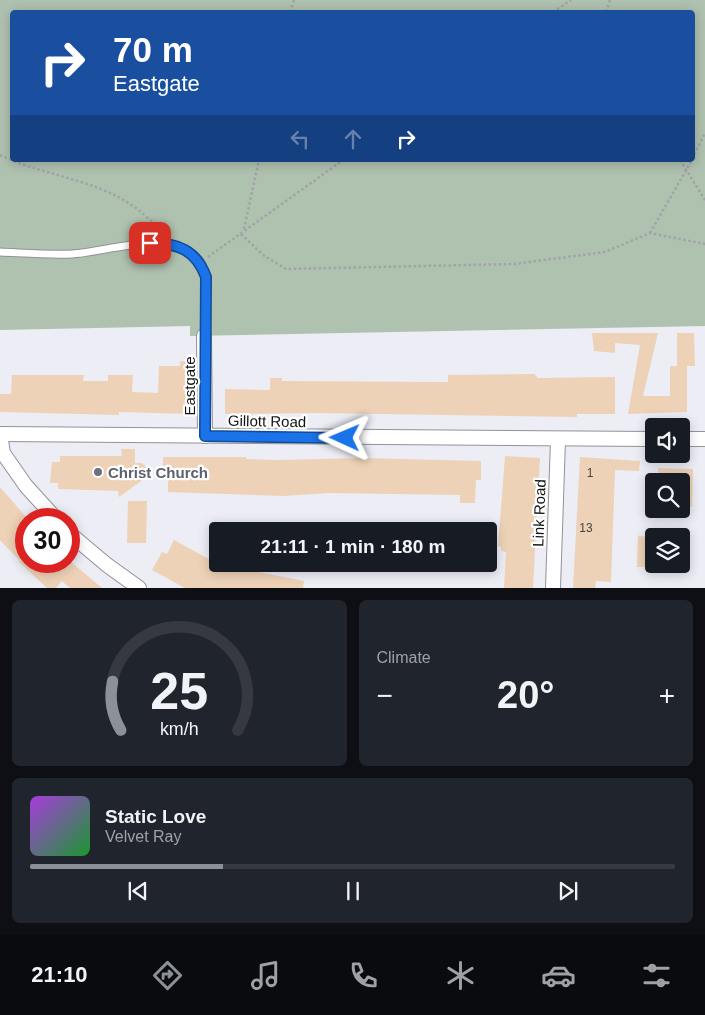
<!DOCTYPE html>
<meta charset="utf-8">
<style>
body{margin:0;font-family:Helvetica,sans-serif;background:#20242c;color:#f1f3f6;height:100vh;display:flex;flex-direction:column;font-size:19px;white-space:nowrap}
*{box-sizing:border-box;margin:0}
p{font-size:16px;color:#9ea1a6}
.icon{flex:none;width:28px;height:28px;fill:none;stroke:currentColor;stroke-width:2;stroke-linecap:round;stroke-linejoin:round}
.map{position:relative;height:588px;overflow:hidden}
.sheet{display:flex;flex-direction:column;gap:12px;padding:12px;background:#0d0f14;flex:1}
.sheet>*{flex:none}
.top-card{position:absolute;left:10px;top:10px;width:685px;height:152px;border-radius:5px;box-shadow:0 2px 12px #0003;background:#1a4fa0;color:#fff;overflow:hidden}
.fabs{position:absolute;left:645px;top:418px;display:grid;gap:10px}
.fabs a{display:grid;place-items:center;width:45px;height:45px;border-radius:5px;background:#171b24;box-shadow:0 2px 12px #0003;font-size:25px}
.speed{position:absolute;left:15px;top:508px;display:flex;gap:10px;font-size:25px;font-weight:700;text-align:center}
.speed>*{display:grid;place-content:center;width:65px;height:65px;border-radius:50%;background:#171b24;box-shadow:0 2px 12px #0003;line-height:1}
.speed .limit{border:8px solid #d22;background:#fff;color:#111}
.pin{position:absolute;display:grid;place-items:center;width:42px;height:42px;color:#fff;margin:-21px;border-radius:10px;box-shadow:0 2px 8px #0006}
.me{position:absolute;width:55px;margin:-28px;rotate:271deg;stroke-linejoin:round;filter:drop-shadow(0 0 4px #0008)}
.turn{display:flex;align-items:center;gap:18px;height:105px;padding:0 20px;font-size:22px}
.turn .icon{width:65px;height:65px;stroke-width:2.5}
.turn b{display:block;font-size:35px;line-height:42px}
.lanes{display:flex;align-items:center;height:48px;padding:0 20px;background:#0003;justify-content:center;gap:25px;direction:ltr}
.lanes .off{opacity:.35}
.big{font-size:38px;font-weight:600;line-height:1.1}
.sheet .tile{flex:1;display:flex;flex-direction:column;justify-content:center;gap:8px;min-width:0;padding:0 18px;border-radius:8px;background:#20242c}
.sheet .dial{align-items:center;gap:0}
.dial svg{height:130px;overflow:visible;fill:none;stroke:#363941;stroke-width:7;stroke-linecap:round;text-anchor:middle}
.dial text{fill:#f1f3f6;stroke:none}
.song{display:flex;align-items:center;gap:15px}
.cover{width:60px;height:60px;border-radius:8px;background:linear-gradient(135deg,hsl(280 70% 55%),hsl(130 70% 35%))}
.played{height:5px;border-radius:2px;background:linear-gradient(90deg,#8c9099 30%,#363941 30%)}
.keys{display:flex;justify-content:space-around;direction:ltr}
.heat{display:flex;justify-content:space-between;align-items:center;font-size:28px;direction:ltr}
.sheet .tiles{flex:1;display:grid;gap:12px;grid-template-columns:1fr 1fr}
.tile:last-child{grid-column:span 2}
.trip{position:absolute;left:209px;top:522px;width:288px;height:50px;border-radius:5px;background:#171b24;box-shadow:0 2px 12px #0003;font-weight:600;line-height:50px;text-align:center}
.menu{display:flex;height:80px;justify-content:space-around;align-items:center;background:#090b0e;color:#9ea1a6}
.menu .icon{width:35px;height:35px}
.menu .selected{color:#8c9099}
.menu b{font-size:22px;color:#f1f3f6}
.map>svg:first-child{display:block}
.green{fill:#afc1af;fill-rule:evenodd}
.building{fill:#eed2b7}
.lines{fill:none;stroke-linecap:round;stroke-linejoin:round}
.lane-casing{stroke:#929299;stroke-width:9}
.street-casing{stroke:#929299;stroke-width:16}
.path{stroke:#a2a3a9;stroke-width:2.5;stroke-dasharray:2.5 2.5;stroke-linecap:butt}
.lane{stroke:#fff;stroke-width:7}
.street{stroke:#fff;stroke-width:14}
.route-casing{stroke:#114b97;stroke-width:12}
.route{stroke:#1a73e8;stroke-width:9}
.worship-dot{fill:#6b7280;stroke:#fff;stroke-width:2}
.labels{text-anchor:middle;dominant-baseline:central;stroke-width:4.5;stroke-linejoin:round;paint-order:stroke}
.number-label{font-size:12px;fill:#48423d}
.street-label{font-size:15px;fill:#111214;stroke:#fff}
.worship-label{font-size:15px;font-weight:bold;fill:#5b616d;stroke:#fff;text-anchor:start}
</style>
<div class="map">
<svg width="705" height="588" viewBox="0 0 705 588">
<rect width="100%" height="100%" fill="#ecedf5"/>
<!-- green -->
<path class="green" d="M 0,0 L 705,0 L 705,326 L 190,336 L 190,326 L 0,330 ZM 12,12 L 692,12 L 692,160 L 12,160 Z"/>
<!-- building -->
<g class="building">
<polygon points="592,333 658,333 643,396 670,396 670,366 677,366 677,333 694,333 695,366 687,366 687,412 628,414 640,345 615,343 615,353 594,351"/>
<polygon points="180,361 193,362 192,402 189,402 189,414 119,412 119,415 0,412 0,394 11,394 12,375 84,375 83,381 108,381 108,375 133,375 132,392 158,393 159,366 180,366"/>
<polygon points="534,374 538,378 615,377 615,414 577,414 577,417 317,413 225,414 225,389 270,390 270,378 282,378 282,381 439,382 448,382 448,375"/>
<polygon points="121,449 135,449 135,463 142,463 152,473 119,497 118,491 58,489 58,483 50,483 52,462 60,462 60,456 122,456"/>
<polygon points="505,456 540,458 533,588 504,588 506,552 501,551 501,547 498,546"/>
<polygon points="163,457 246,457 246,459 276,460 363,458 481,461 481,480 476,480 475,503 460,503 460,495 329,493 284,496 168,492 168,474 163,474"/>
<polygon points="580,457 640,461 639,471 615,470 611,582 596,581 595,588 573,588"/>
<polygon points="658,468 693,469 692,507 681,507 681,481 658,481"/>
<polygon points="0,487 26,517 26,561 70,561 102,588 70,588 62,581 56,588 47,588 18,561 20,561 0,540"/>
<polygon points="128,501 147,501 146,543 127,543"/>
<polygon points="638,536 654,537 654,567 637,567"/>
<polygon points="174,540 218,564 304,581 303,588 185,588 152,570 162,552 167,554"/>
</g>
<g class="lines">
<!-- lane casing -->
<g class="lane-casing">
<path id="lane" d="M 0,252 C 24,253 48,255 72,254 C 108,252 173,227 200,261 C 211,276 205,318 204,336"/>
</g>
<!-- street casing -->
<g class="street-casing">
<g id="street">
<polyline points="204,336 205,436"/>
<polyline points="0,434 654,439"/>
<polyline points="0,434 3,453 26,486 56,519"/>
<polyline points="681,439 705,439"/>
<polyline points="69,533 107,565 139,588"/>
<polyline points="553,588 558,440"/>
</g>
</g>
<!-- path -->
<g class="path">
<polyline points="290,12 294,0"/>
<polyline points="553,12 571,0"/>
<polyline points="606,12 610,0"/>
<path d="M 0,155 C 41,175 93,179 130,204 C 143,212 154,224 165,234"/>
<polyline points="692,159 705,133"/>
<polyline points="680,160 705,200"/>
<polyline points="244,229 259,160"/>
<polyline points="650,233 692,160"/>
<polyline points="241,234 263,255 286,269 514,264 605,252 650,233 705,244"/>
<polyline points="208,257 343,160"/>
</g>
<!-- lane -->
<use href="#lane" class="lane"/>
<!-- street -->
<use href="#street" class="street"/>
</g>
<g class="lines">
<!-- route casing -->
<g class="route-casing">
<path id="route" d="M 150,243 C 178,243 196,250 206,277 L 205,436 L 345,438"/>
</g>
<!-- route -->
<use href="#route" class="route"/>
</g>
<!-- markers -->
<circle class="worship-dot" cx="98" cy="472" r="5"/>
<g class="labels">
<!-- number labels -->
<g class="number-label">
<text x="590" y="473">1</text>
<text x="586" y="528">13</text>
</g>
<!-- street labels -->
<g class="street-label">
<text transform="translate(189 386) rotate(-90)">Eastgate</text>
<text transform="translate(267 421) rotate(1)">Gillott Road</text>
<text transform="translate(539 513) rotate(-88)">Link Road</text>
</g>
<!-- worship labels -->
<g class="worship-label">
<text x="108" y="472">Christ Church</text>
</g>
</g>
</svg>
<div class="fabs">
<a><svg class="icon" aria-label="sound" viewBox="0 0 24 24"><path d="M4 9h4l5-4v14l-5-4H4zM17 9q2 3 0 6"/></svg></a>
<a><svg class="icon" aria-label="search" viewBox="0 0 24 24"><circle cx="10" cy="10" r="6"/><path d="M15 15l6 6"/></svg></a>
<a><svg class="icon" aria-label="layers" viewBox="0 0 24 24"><path d="M12 4l9 5-9 5-9-5zM3 14l9 5 9-5"/></svg></a>
</div>
<div class="speed"><div class="limit">30</div></div>
<div class="pin" style="left:150px;top:243px;background:#d93025"><svg class="icon" aria-label="arrive" viewBox="0 0 24 24"><path d="M6 21V4h12l-3 4 3 4H6"/></svg></div>
<svg class="me" style="left:345px;top:438px" viewBox="-20 -20 40 40"><path d="M0-17L14 15 0 8-14 15z" fill="#1a73e8" stroke="#fff" stroke-width="4"/></svg>
<div class="trip">21:11 · 1 min · 180 m</div>
<div class="top-card">
<div class="turn"><svg class="icon" aria-label="right" viewBox="0 0 24 24"><path d="M7 20v-9h11M14 6l5 5-5 5"/></svg><div><b>70 m</b>Eastgate</div></div>
<div class="lanes"><svg class="icon off" aria-label="left" viewBox="0 0 24 24"><path d="M17 20v-9H6M10 6l-5 5 5 5"/></svg><svg class="icon off" aria-label="ahead" viewBox="0 0 24 24"><path d="M12 20V5M6 11l6-6 6 6"/></svg><svg class="icon" aria-label="right" viewBox="0 0 24 24"><path d="M7 20v-9h11M14 6l5 5-5 5"/></svg></div>
</div>
</div>
<section class="sheet">
<div class="tiles">
<div class="tile dial"><svg viewBox="0 0 100 80">
<path d="M14 69A42 42 0 1 1 86 69"/>
<path d="M14 69A42 42 0 0 1 9 39" stroke="#8c9099"/>
<text x="50" y="56" font-size="32" font-weight="700">25</text>
<text x="50" y="72" font-size="11">km/h</text>
</svg></div>
<div class="tile"><p>Climate</p>
<div class="heat"><a>−</a><b class="big">20°</b><a>+</a></div>
</div>
<div class="tile">
<div class="song"><i class="cover"></i><div><b>Static Love</b><p>Velvet Ray</p></div></div>
<div class="played"></div>
<div class="keys"><svg class="icon" aria-label="previous" viewBox="0 0 24 24"><path d="M18 5L8 12l10 7zM5 5v14"/></svg><svg class="icon" aria-label="pause" viewBox="0 0 24 24"><path d="M8 5v14M16 5v14"/></svg><svg class="icon" aria-label="next" viewBox="0 0 24 24"><path d="M6 5l10 7-10 7zM19 5v14"/></svg></div>
</div>
</div>
</section>
<nav class="menu">
<b>21:10</b>
<svg class="icon selected" aria-label="directions" viewBox="0 0 24 24"><path d="M12 3l9 9-9 9-9-9zM9 14v-3h6M13 9l2 2-2 2"/></svg>
<svg class="icon" aria-label="music" viewBox="0 0 24 24"><path d="M9 18V5l10-2v13"/><circle cx="6" cy="18" r="3"/><circle cx="16" cy="16" r="3"/></svg>
<svg class="icon" aria-label="phone" viewBox="0 0 24 24"><path d="M5 4h4l2 5-3 2q2 4 5 5l2-3 5 2v4C11 20 4 13 5 4z"/></svg>
<svg class="icon" aria-label="climate" viewBox="0 0 24 24"><path d="M12 3v18M4 7l16 10M4 17L20 7"/></svg>
<svg class="icon" aria-label="car" viewBox="0 0 24 24"><path d="M5 17H2v-5l4-1 3-4h7l3 4 3 1v5h-3M9 17h6M6 11h13"/><circle cx="7" cy="17" r="2"/><circle cx="17" cy="17" r="2"/></svg>
<svg class="icon" aria-label="filters" viewBox="0 0 24 24"><path d="M4 7h16M4 17h16"/><circle cx="9" cy="7" r="2"/><circle cx="15" cy="17" r="2"/></svg>
</nav>
